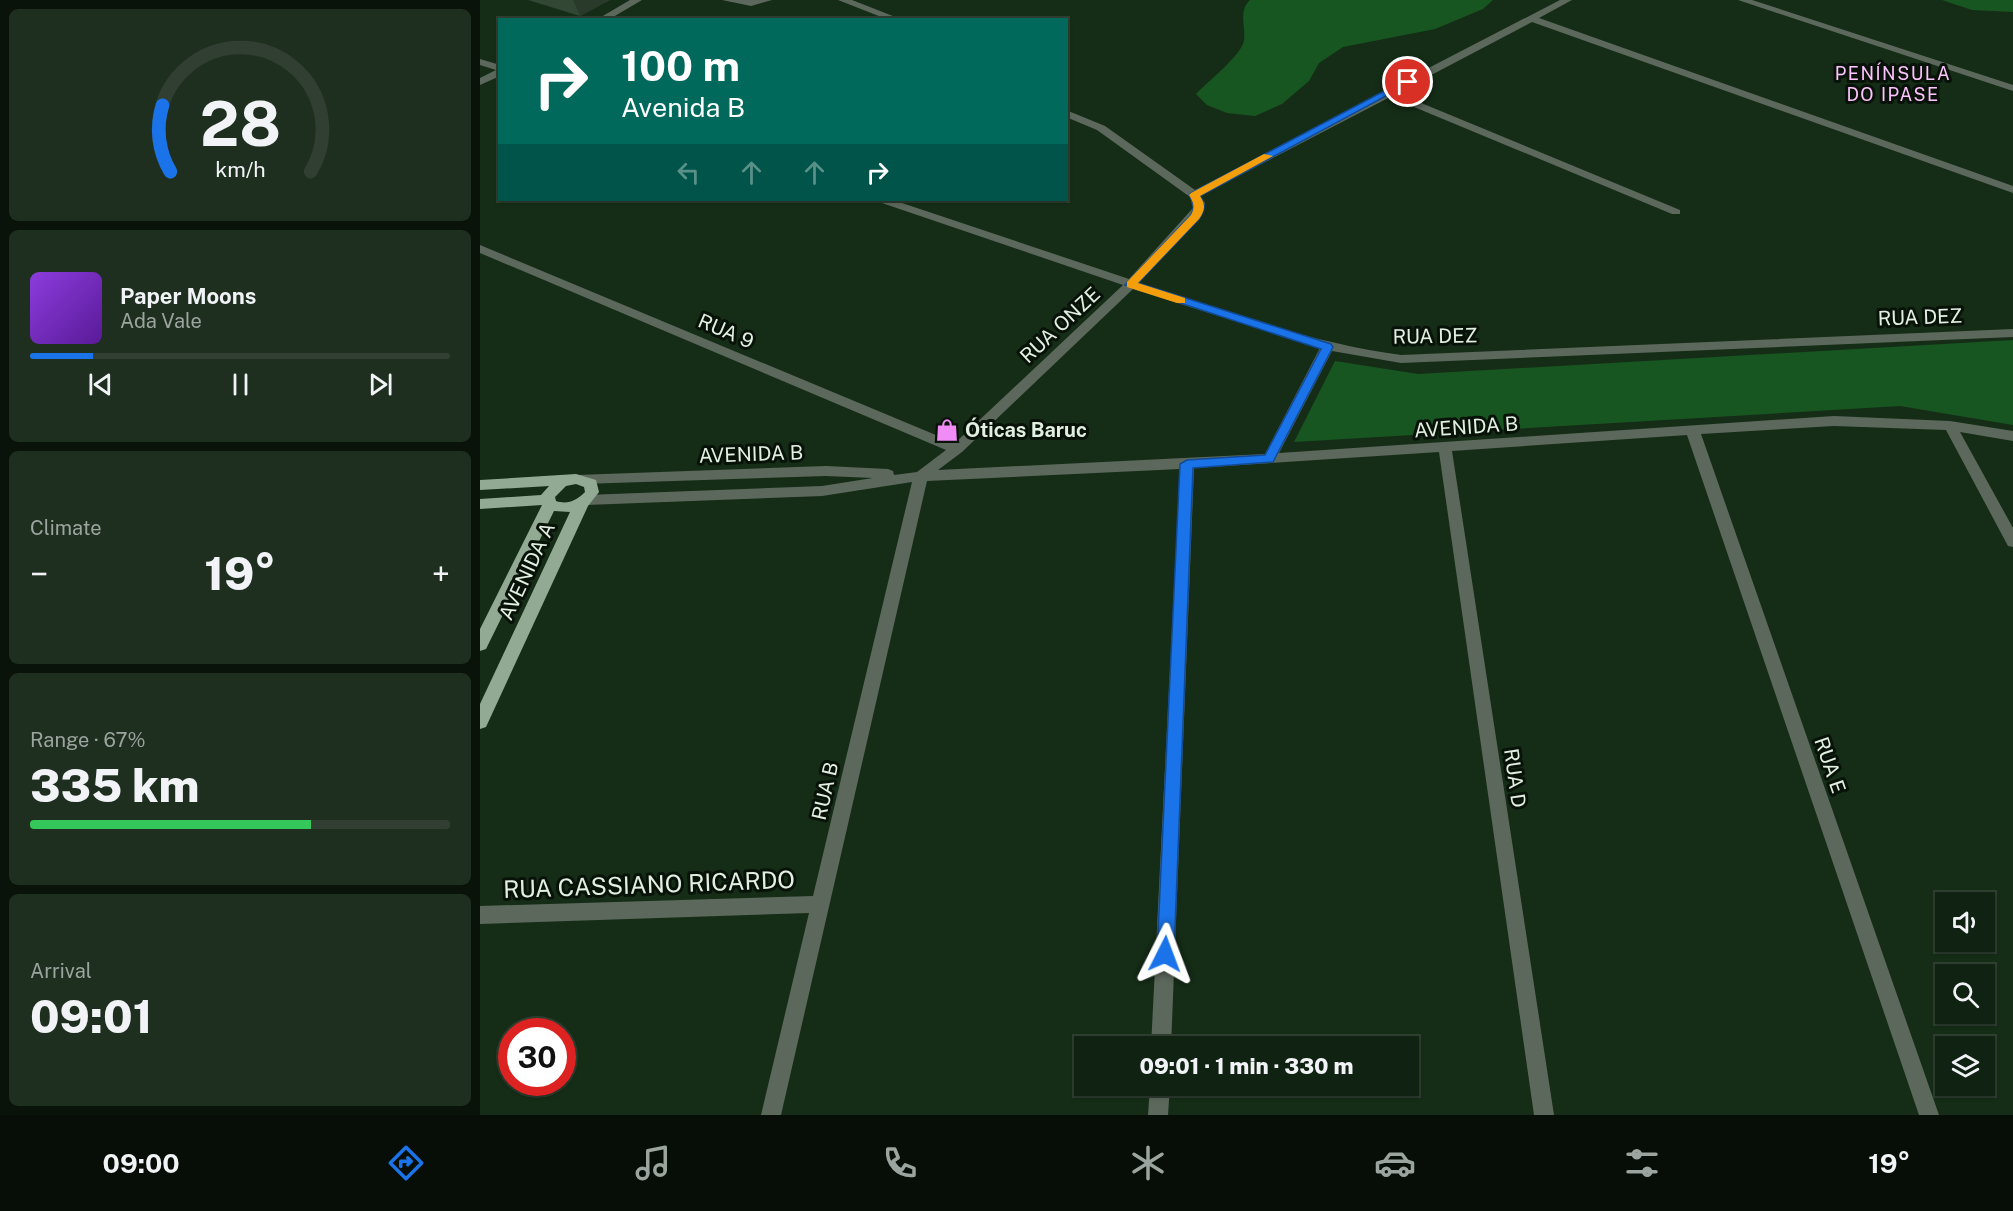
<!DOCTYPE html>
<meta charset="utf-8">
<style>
body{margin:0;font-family:"Public Sans",sans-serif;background:#1e2f1f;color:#f1f3f6;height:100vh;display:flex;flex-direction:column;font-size:22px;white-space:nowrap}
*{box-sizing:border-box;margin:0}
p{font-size:20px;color:#9ca49f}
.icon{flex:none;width:33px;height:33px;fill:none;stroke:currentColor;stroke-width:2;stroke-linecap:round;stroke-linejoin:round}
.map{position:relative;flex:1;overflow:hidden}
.side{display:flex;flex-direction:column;gap:9px;padding:9px;background:#091309;width:480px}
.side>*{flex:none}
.banner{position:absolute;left:18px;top:18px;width:570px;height:183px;border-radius:0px;box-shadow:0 2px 4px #0004,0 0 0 2px #303f31;background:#00695c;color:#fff;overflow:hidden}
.buttons{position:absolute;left:1455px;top:892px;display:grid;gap:12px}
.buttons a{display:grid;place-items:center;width:60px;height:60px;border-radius:0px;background:#102211;box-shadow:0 2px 4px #0004,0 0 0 2px #303f31;font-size:30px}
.speed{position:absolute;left:18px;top:1018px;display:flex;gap:12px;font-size:30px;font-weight:700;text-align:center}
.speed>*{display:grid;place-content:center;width:78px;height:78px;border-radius:50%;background:#102211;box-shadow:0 2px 4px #0004,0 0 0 2px #303f31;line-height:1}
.speed .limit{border:9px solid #d22;background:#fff;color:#111}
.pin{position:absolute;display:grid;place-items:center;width:51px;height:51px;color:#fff;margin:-26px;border:3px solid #fff;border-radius:50%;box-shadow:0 2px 6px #0007}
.me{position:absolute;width:66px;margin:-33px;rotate:3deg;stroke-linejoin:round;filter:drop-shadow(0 0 4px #0008)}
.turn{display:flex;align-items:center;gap:21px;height:126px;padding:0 24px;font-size:27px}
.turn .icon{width:78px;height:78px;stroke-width:2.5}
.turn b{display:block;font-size:42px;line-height:51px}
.lanes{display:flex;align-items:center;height:57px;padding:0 24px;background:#0003;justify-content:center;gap:30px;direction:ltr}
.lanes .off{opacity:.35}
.big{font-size:45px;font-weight:800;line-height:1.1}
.side .card{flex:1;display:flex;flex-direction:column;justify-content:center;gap:9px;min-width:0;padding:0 21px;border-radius:9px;background:#1e2f1f}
.side .dial{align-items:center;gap:0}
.dial svg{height:156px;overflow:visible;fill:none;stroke:#303f31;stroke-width:7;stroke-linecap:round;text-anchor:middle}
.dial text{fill:#f1f3f6;stroke:none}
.song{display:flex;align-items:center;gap:18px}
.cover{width:72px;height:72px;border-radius:9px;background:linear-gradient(135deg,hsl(270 70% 55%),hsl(270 70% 35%))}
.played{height:6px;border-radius:3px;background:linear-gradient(90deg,#1a73e8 15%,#303f31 15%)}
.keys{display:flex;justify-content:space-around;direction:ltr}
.heat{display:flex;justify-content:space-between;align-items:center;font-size:33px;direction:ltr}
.charge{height:9px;border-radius:4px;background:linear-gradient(90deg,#34c759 67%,#303f31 0)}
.trip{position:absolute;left:594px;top:1036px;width:345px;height:60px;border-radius:0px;background:#102211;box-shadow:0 2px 4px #0004,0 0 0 2px #303f31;font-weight:800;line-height:60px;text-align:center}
.tab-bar{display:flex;height:96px;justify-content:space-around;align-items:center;background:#060e07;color:#9ca49f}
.tab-bar .icon{width:42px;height:42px}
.tab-bar .on{color:#1a73e8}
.tab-bar b{font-size:27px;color:#f1f3f6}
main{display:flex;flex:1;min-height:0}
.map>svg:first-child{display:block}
.green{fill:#185621}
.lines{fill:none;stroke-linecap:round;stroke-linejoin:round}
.minor{fill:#5d685d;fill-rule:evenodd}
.major{fill:#92aa93;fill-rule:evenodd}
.wall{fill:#324734}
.shaded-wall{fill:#293a2a}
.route{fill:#1a73e8;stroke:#114b97;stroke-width:1.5}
.slow{fill:#f59e0b}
.labels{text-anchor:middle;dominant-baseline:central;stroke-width:6;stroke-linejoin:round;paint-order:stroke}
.far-neighbourhood-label{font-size:18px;letter-spacing:1.5px;fill:#fec4ff;stroke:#081209}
.street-label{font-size:20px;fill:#e2f0e2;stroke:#081209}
.poi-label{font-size:20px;font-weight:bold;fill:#e2f0e2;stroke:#081209;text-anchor:start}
.near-street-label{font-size:24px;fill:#e2f0e2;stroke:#081209}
</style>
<main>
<section class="side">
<div class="card dial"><svg viewBox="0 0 100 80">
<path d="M14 69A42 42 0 1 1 86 69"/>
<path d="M14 69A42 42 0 0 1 10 35" stroke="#1a73e8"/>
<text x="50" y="56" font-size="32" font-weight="700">28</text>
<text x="50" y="72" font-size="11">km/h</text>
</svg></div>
<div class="card">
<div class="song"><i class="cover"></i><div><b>Paper Moons</b><p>Ada Vale</p></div></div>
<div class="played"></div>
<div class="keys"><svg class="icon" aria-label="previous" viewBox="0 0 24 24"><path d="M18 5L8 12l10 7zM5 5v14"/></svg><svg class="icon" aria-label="pause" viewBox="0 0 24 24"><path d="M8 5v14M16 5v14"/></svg><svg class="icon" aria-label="next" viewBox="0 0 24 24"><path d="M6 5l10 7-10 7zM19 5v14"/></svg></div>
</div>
<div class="card"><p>Climate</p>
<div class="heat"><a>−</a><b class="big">19°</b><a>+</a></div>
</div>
<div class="card"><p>Range · 67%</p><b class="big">335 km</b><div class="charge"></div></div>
<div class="card"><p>Arrival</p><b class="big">09:01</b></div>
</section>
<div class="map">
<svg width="1533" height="1115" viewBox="0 0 1533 1115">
<rect width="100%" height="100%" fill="#152d17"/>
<!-- green -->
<g class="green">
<path d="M 770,0 L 1013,0 L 1003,9 L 955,29 L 863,47 L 839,63 L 829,81 L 802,104 L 775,116 L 747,113 L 727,105 L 716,94 C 728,81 760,57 764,41 C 766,28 758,11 770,0 Z"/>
<polygon points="1462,0 1533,0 1533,12 1492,10"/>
<polygon points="1533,340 1533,425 1420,406 814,442 855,361 938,374"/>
</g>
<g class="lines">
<!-- minor -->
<g class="minor">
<polygon points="150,0 162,0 128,20 116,20"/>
<polygon points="242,0 292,0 271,6"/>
<polygon points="358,0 372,0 423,20 409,20"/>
<path d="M 1080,0 L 1092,0 L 1059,18 L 1533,186 L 1533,193 L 1052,22 L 917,93 L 1200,210 L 1200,214 L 1192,214 L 910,97 L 720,196 L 725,203 L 723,211 L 659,283 C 745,311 831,343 921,355 L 1533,329 L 1533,337 L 921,363 L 852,351 L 799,453 L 1354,416 L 1470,421 L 1533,431 L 1533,441 L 1480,432 L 1533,528 L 1533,547 L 1528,546 L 1466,430 L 1354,426 L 1221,434 L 1459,1115 L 1439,1115 L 1207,435 L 972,451 L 1074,1115 L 1054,1115 L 959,452 L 714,468 L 691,1047 L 671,1047 L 700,469 L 447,481 L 301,1115 L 281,1115 L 329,913 L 0,924 L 0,906 L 333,896 L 432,482 L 342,496 L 106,505 L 99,500 L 106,495 L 342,486 L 393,478 L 346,476 L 102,484 L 97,483 L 95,479 L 97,475 L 346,466 L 408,469 L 413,471 L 414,475 L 437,472 L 466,450 L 0,253 L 0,245 L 475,443 L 643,285 L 399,202 L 398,200 L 413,200 L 649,279 L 713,208 L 710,197 L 617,130 L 586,117 L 586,110 L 625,126 L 715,190 L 902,93 L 903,90 L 908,89 ZM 653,289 L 840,348 L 785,454 L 458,470 L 482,452 Z"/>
<polygon points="1258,0 1272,0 1533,85 1533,91"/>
<polygon points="0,59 20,65 20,76 0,85 0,78 16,70 0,65"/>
<polygon points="670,1086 690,1086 688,1115 668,1115"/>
</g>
<!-- major -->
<path class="major" d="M 96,474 L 116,480 L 119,492 L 108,506 L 6,727 L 0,729 L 0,704 L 90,512 L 74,511 L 6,649 L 0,651 L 0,629 L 62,505 L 0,509 L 0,499 L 61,495 L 69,486 L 0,490 L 0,480 ZM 96,484 L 104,487 L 105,492 C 97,500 88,505 76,501 L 75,497 L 86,486 Z"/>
</g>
<!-- wall -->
<polygon class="wall" points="48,0 130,0 100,16"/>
<!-- shaded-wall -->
<polygon class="shaded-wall" points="93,0 130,0 100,16"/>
<!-- route -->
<path class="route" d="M 925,80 L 932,82 L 720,196 C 726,205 725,210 719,219 L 658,283 L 851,344 L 853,347 L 793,462 L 713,468 L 694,954 L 692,960 L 685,962 L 679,960 L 677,954 L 700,464 L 707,460 L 785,455 L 841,349 L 645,285 L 711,215 C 715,207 714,203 709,195 L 711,193 Z"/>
<!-- slow -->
<path class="slow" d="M 784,154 L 793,156 L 720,196 C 726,205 725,210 719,219 L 658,283 L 705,298 L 705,303 L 697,303 L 647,287 L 647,282 L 711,215 C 715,207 714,203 709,195 L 711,193 Z"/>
<!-- icons -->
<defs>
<g id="shop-bare" transform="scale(1.8)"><path d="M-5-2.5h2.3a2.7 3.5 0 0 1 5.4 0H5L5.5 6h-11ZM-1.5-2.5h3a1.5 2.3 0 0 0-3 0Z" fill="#f18bf5" stroke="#081209" stroke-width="2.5" paint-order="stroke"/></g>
</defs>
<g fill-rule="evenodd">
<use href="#shop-bare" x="467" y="430"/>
</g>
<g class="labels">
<!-- far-neighbourhood labels -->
<g class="far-neighbourhood-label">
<text x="1413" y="73">PENÍNSULA<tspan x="1413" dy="21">DO IPASE</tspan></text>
</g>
<!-- street labels -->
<g class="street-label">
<text transform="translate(1440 317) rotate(-2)">RUA DEZ</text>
<text transform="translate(580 325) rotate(-43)">RUA ONZE</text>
<text transform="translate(246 331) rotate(23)">RUA 9</text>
<text transform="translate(955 336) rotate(-1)">RUA DEZ</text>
<text transform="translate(986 427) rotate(-4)">AVENIDA B</text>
<text transform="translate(271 454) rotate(-2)">AVENIDA B</text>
<text transform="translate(47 571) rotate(-65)">AVENIDA A</text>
<text transform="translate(1350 765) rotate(71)">RUA E</text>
<text transform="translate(1035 778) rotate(82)">RUA D</text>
<text transform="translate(345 791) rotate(-77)">RUA B</text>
</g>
<!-- poi labels -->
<g class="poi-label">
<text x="485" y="430">Óticas Baruc</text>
</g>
<!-- near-street labels -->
<g class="near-street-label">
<text transform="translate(169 884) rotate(-2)">RUA CASSIANO RICARDO</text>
</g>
</g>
</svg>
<div class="buttons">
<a><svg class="icon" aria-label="sound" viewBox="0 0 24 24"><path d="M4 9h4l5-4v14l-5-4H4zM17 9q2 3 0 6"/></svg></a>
<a><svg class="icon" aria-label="search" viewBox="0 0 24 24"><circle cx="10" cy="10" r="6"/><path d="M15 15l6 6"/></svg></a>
<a><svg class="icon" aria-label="layers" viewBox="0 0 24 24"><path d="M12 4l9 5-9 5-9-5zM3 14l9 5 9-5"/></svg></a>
</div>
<div class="speed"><div class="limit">30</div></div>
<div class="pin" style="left:928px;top:82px;background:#d93025"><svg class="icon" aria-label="arrive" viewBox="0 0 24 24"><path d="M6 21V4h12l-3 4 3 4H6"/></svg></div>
<svg class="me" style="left:685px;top:954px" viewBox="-20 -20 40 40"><path d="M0-17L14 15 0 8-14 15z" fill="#1a73e8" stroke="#fff" stroke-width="4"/></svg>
<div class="trip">09:01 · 1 min · 330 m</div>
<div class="banner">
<div class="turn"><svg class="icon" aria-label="right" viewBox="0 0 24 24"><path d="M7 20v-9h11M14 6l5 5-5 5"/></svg><div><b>100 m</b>Avenida B</div></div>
<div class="lanes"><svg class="icon off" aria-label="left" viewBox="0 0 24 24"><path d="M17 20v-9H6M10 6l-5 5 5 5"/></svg><svg class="icon off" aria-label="ahead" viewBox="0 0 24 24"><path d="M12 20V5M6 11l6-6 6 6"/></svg><svg class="icon off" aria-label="ahead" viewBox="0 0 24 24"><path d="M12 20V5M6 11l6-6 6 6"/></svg><svg class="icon" aria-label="right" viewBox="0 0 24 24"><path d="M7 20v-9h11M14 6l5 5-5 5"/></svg></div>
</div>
</div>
</main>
<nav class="tab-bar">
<b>09:00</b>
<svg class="icon on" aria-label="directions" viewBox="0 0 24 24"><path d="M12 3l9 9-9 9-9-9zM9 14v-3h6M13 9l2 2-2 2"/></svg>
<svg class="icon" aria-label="music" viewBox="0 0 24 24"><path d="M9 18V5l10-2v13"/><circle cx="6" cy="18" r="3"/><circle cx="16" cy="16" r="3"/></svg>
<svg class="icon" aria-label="phone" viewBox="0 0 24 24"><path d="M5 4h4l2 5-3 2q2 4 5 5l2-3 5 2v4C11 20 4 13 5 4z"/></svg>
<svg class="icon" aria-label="climate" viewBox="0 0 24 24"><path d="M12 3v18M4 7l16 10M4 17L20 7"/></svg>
<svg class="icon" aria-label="car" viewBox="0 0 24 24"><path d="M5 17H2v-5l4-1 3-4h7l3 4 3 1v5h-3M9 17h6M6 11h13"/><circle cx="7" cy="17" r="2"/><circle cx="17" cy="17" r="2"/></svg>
<svg class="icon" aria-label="filters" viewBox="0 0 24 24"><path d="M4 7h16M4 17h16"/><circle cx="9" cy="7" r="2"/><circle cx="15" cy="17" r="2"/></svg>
<b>19°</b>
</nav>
